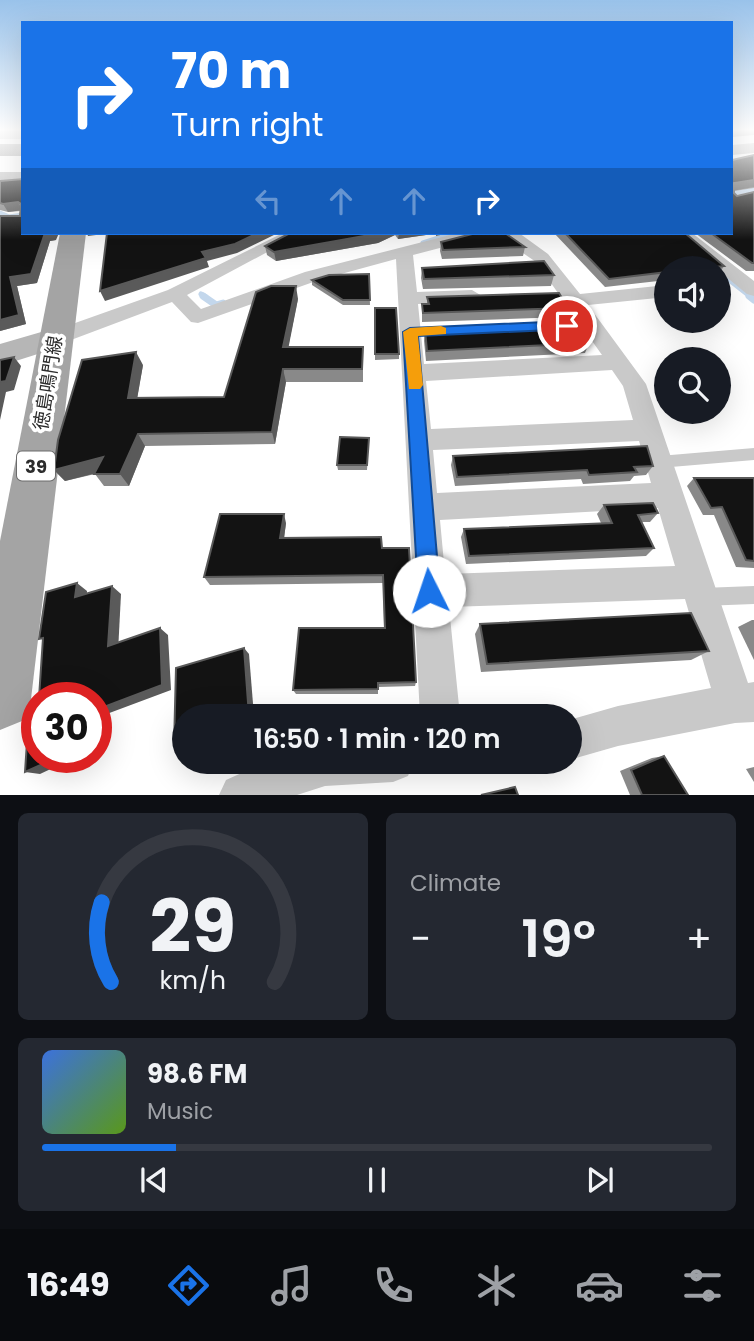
<!DOCTYPE html>
<meta charset="utf-8">
<style>
body{margin:0;font-family:Poppins,"Noto Sans JP",sans-serif;background:#242831;color:#f1f3f6;height:100vh;display:flex;flex-direction:column;font-size:26px;white-space:nowrap}
*{box-sizing:border-box;margin:0}
p{font-size:23px;color:#9ea1a6}
.icon{flex:none;width:38px;height:38px;fill:none;stroke:currentColor;stroke-width:2;stroke-linecap:round;stroke-linejoin:round}
.map{position:relative;height:795px;overflow:hidden}
.side{display:flex;flex-direction:column;gap:18px;padding:18px;background:#0d0f14;flex:1}
.side>*{flex:none}
.hud{position:absolute;left:21px;top:21px;width:712px;height:214px;border-radius:0px;box-shadow:0 7px 28px #0002;background:#1a73e8;color:#fff;overflow:hidden}
.fabs{position:absolute;left:654px;top:256px;display:grid;gap:14px}
.fabs a{display:grid;place-items:center;width:77px;height:77px;border-radius:50%;background:#171b24;box-shadow:0 7px 28px #0002;font-size:35px}
.speed{position:absolute;left:21px;top:682px;display:flex;gap:14px;font-size:35px;font-weight:700;text-align:center}
.speed>*{display:grid;place-content:center;width:91px;height:91px;border-radius:50%;background:#171b24;box-shadow:0 7px 28px #0002;line-height:1}
.speed .limit{border:10px solid #d22;background:#fff;color:#111}
.pin{position:absolute;display:grid;place-items:center;width:60px;height:60px;color:#fff;margin:-30px;border:4px solid #fff;border-radius:50%;box-shadow:0 2px 7px #0007}
.me{position:absolute;width:77px;margin:-38px;rotate:356deg;stroke-linejoin:round;filter:drop-shadow(0 0 5px #0008)}
.turn{display:flex;align-items:center;gap:24px;height:147px;padding:0 35px;font-size:32px}
.turn .icon{width:91px;height:91px;stroke-width:2.5}
.turn b{display:block;font-size:49px;line-height:60px}
.lanes{display:flex;align-items:center;height:66px;padding:0 35px;background:#0003;justify-content:center;gap:35px;direction:ltr}
.lanes .off{opacity:.35}
.big{font-size:52px;font-weight:600;line-height:1.1}
.side .tile{flex:1;display:flex;flex-direction:column;justify-content:center;gap:10px;min-width:0;padding:0 24px;border-radius:10px;background:#242831}
.side .dial{align-items:center;gap:0}
.dial svg{height:182px;overflow:visible;fill:none;stroke:#363941;stroke-width:7;stroke-linecap:round;text-anchor:middle}
.dial text{fill:#f1f3f6;stroke:none}
.song{display:flex;align-items:center;gap:21px}
.cover{width:84px;height:84px;border-radius:10px;background:linear-gradient(135deg,hsl(220 70% 55%),hsl(90 70% 35%))}
.played{height:7px;border-radius:4px;background:linear-gradient(90deg,#1a73e8 20%,#363941 20%)}
.keys{display:flex;justify-content:space-around;direction:ltr}
.heat{display:flex;justify-content:space-between;align-items:center;font-size:38px;direction:ltr}
.side .tiles{flex:1;display:grid;gap:18px;grid-template-columns:1fr 1fr}
.tile:last-child{grid-column:span 2}
.trip{position:absolute;left:172px;top:704px;width:410px;height:70px;border-radius:35px;background:#171b24;box-shadow:0 7px 28px #0002;font-weight:600;line-height:70px;text-align:center}
.tabs{display:flex;height:112px;justify-content:space-around;align-items:center;background:#090b0e;color:#9ea1a6}
.tabs .icon{width:49px;height:49px}
.tabs .current{color:#1a73e8}
.tabs b{font-size:32px;color:#f1f3f6}
.map>svg:first-child{display:block}
.lines{fill:none;stroke-linecap:round;stroke-linejoin:round}
.stream-far2{stroke:#c3d7ec;stroke-width:4.5}
.stream-far1{stroke:#c3d7ec;stroke-width:5}
.stream{stroke:#c3d7ec;stroke-width:7}
.lane{fill:#c9c9c9;fill-rule:evenodd}
.street{fill:#c9c9c9;fill-rule:evenodd}
.secondary{fill:#b6b6b6;fill-rule:evenodd}
.primary{fill:#a4a4a4;fill-rule:evenodd}
.highway{fill:#939393;fill-rule:evenodd}
.wall{fill:#898989}
.shaded-wall{fill:#5a5a5a}
.building{fill:#131313;stroke:#5a5a5a;stroke-width:2}
.route{fill:#1a73e8;stroke:#114b97;stroke-width:2}
.slow{fill:#f59e0b}
.labels{text-anchor:middle;dominant-baseline:central;stroke-width:7;stroke-linejoin:round;paint-order:stroke}
.shield{fill:#fff;stroke:#6b6b6b;stroke-width:2}
.shield-label{font-size:18px;font-weight:bold;fill:#2c2c2c}
.street-label{font-size:19px;fill:#2c2c2c;stroke:#fff}
</style>
<div class="map">
<svg width="754" height="795" viewBox="0 0 754 795">
<rect width="100%" height="100%" fill="#fff"/>
<g class="lines">
<!-- stream-far2 -->
<polyline class="stream-far2" points="732,193 754,190"/>
<!-- stream-far1 -->
<g class="stream-far1">
<polyline points="0,213 9,217 23,215"/>
<polyline points="423,243 454,233"/>
<polyline points="719,272 751,297"/>
<polyline points="201,294 206,297"/>
</g>
<!-- stream -->
<g class="stream">
<polyline points="203,296 216,305 223,303"/>
<polyline points="749,296 754,300"/>
</g>
<!-- lane -->
<g class="lane">
<polygon points="754,448 754,460 659,468 654,466 652,462 654,458 659,456"/>
<polygon points="754,586 754,604 702,606 696,603 693,597 696,591 702,588"/>
</g>
<!-- street -->
<g class="street">
<rect x="0" y="131" width="23" height="8"/>
<path d="M 283,233 L 303,233 L 187,295 L 201,309 L 305,272 L 458,233 L 484,233 L 482,237 L 413,255 L 417,292 L 472,290 L 482,296 L 472,302 L 418,304 L 424,364 L 602,355 L 536,262 L 494,233 L 519,233 L 548,254 L 580,294 L 667,285 L 667,297 L 588,305 L 646,384 L 748,683 L 754,682 L 754,722 L 735,723 L 618,746 L 569,760 L 569,720 L 618,706 L 711,688 L 685,599 L 449,607 L 460,716 L 420,716 L 396,259 L 319,280 L 198,323 L 191,322 L 172,302 L 63,343 L 47,343 L 44,338 L 47,333 L 168,290 ZM 612,370 L 623,386 L 633,420 L 431,429 L 426,381 ZM 639,441 L 651,483 L 437,493 L 433,450 ZM 658,508 L 675,566 L 445,574 L 440,520 Z"/>
<polygon points="674,233 692,233 754,281 754,296 747,294 719,271 719,268 715,268"/>
<polygon points="268,761 414,761 408,776 393,782 325,786 297,795 219,795 226,780"/>
</g>
<!-- secondary -->
<g class="secondary">
<polygon points="754,143 754,153 732,155 732,145"/>
<rect x="0" y="172" width="23" height="12"/>
<polygon points="55,328 66,331 70,338 66,345 0,366 0,344"/>
</g>
<!-- primary -->
<polygon class="primary" points="60,233 86,233 31,699 22,721 0,730 0,541"/>
<!-- highway -->
<g class="highway">
<polygon points="732,129 754,129 754,135 732,137"/>
<rect x="0" y="144" width="23" height="12"/>
</g>
</g>
<!-- wall -->
<g class="wall">
<polygon points="754,155 754,188 734,191 734,193 737,196 754,192 754,271 746,271 695,233 732,233 732,160"/>
<polygon points="0,181 56,240 50,241 37,283 17,286 26,324 0,331 20,211 8,212 0,210"/>
<polygon points="290,233 427,233 426,235 398,239 395,235 378,243 276,261 267,255 265,246"/>
<polygon points="554,233 685,233 724,266 719,274 719,268 667,268 667,280 605,287"/>
<polygon points="441,242 525,247 523,256 442,259 440,251"/>
<polygon points="422,268 554,275 551,286 423,289 421,278"/>
<polygon points="369,274 370,305 343,305 312,285 312,280"/>
<polygon points="427,297 568,308 564,317 422,322 422,304 427,304"/>
<polygon points="298,299 288,347 363,347 363,382 286,382 275,444 145,446 129,486 104,486 95,474 65,481 54,470 143,365 137,398 224,397"/>
<polygon points="375,308 399,354 399,359 375,360"/>
<polygon points="425,330 589,343 585,353 426,361 424,341"/>
<polygon points="369,438 367,470 338,470 337,465"/>
<polygon points="453,456 653,466 646,475 634,476 630,481 583,484 581,479 455,486 451,465"/>
<polygon points="694,478 754,478 754,568 736,567 714,515 703,515 687,486"/>
<polygon points="604,505 658,513 650,522 642,522 654,548 646,556 466,564 461,537 464,529 601,523 597,514"/>
<polygon points="286,523 284,538 382,548 416,682 415,686 378,687 378,694 296,694 293,690 384,628 383,583 210,585 204,577"/>
<polygon points="752,620 754,620 754,660 738,627"/>
<polygon points="480,624 709,651 691,660 481,672 475,634"/>
<polygon points="664,756 688,795 630,795 620,771 652,758"/>
<polygon points="754,767 754,782 746,769"/>
</g>
<!-- shaded-wall -->
<g class="shaded-wall">
<polygon points="754,180 754,187 732,191 734,183"/>
<polygon points="18,202 23,210 8,212 3,204"/>
<polygon points="45,233 59,233 56,240 50,241 37,283 17,286 26,324 0,331 0,320 10,277"/>
<polygon points="87,233 112,233 88,236"/>
<polygon points="258,233 278,233 237,253 207,261 209,267 105,301 100,291 202,252"/>
<polygon points="381,233 395,233 395,235 378,243 276,261 274,252"/>
<polygon points="399,233 427,233 426,235 398,239"/>
<polygon points="436,233 449,233 436,236"/>
<polygon points="296,286 298,299 286,360 283,347"/>
<polygon points="136,352 143,365 135,411 128,398"/>
<polygon points="14,357 21,366 14,390 6,392 0,420 0,382"/>
<polygon points="283,369 286,382 275,444 272,432"/>
<polygon points="138,434 145,446 129,486 120,474"/>
<polygon points="103,457 112,469 65,481 54,470"/>
<polygon points="284,514 286,523 283,546 280,538"/>
<polygon points="77,583 87,591 86,604 75,597"/>
<polygon points="112,586 121,594 118,652 108,646"/>
<polygon points="160,628 168,635 171,690 104,715 105,743 96,747 96,710"/>
<polygon points="244,648 249,654 254,716 249,716"/>
<polygon points="184,743 184,749 174,746"/>
<polygon points="56,758 74,758 40,774 25,772"/>
</g>
<!-- building -->
<g class="building">
<polygon points="754,155 754,180 734,183 734,193 737,196 754,192 754,263 752,263 711,233 732,233 732,160"/>
<polygon points="23,179 23,233 45,233 31,274 10,277 19,315 0,320 0,216 20,216 21,204 18,202 3,204 0,203 0,181"/>
<polygon points="107,233 258,233 235,244 202,252 206,258 100,291"/>
<polygon points="290,233 381,233 274,252 265,246"/>
<polygon points="476,233 505,233 525,247 443,250 441,242"/>
<polygon points="565,233 685,233 724,266 706,268 667,268 667,272 609,279"/>
<polygon points="544,261 554,275 424,279 422,268"/>
<polygon points="369,274 370,300 343,300 312,280 329,275"/>
<polygon points="271,286 296,286 283,347 363,347 362,369 283,369 272,432 138,434 120,474 94,474 103,457 54,470 58,440 82,360 136,352 128,398 224,397 256,292"/>
<polygon points="559,293 568,308 423,313 422,304 429,304 427,297"/>
<polygon points="375,308 396,308 399,354 375,354"/>
<polygon points="579,325 589,343 427,351 425,330"/>
<polygon points="14,357 6,381 0,382 0,360"/>
<polygon points="340,437 369,438 367,465 337,465"/>
<polygon points="647,446 653,466 634,467 637,472 589,475 587,470 457,477 453,456"/>
<polygon points="694,478 754,478 754,561 746,560 722,507 711,508"/>
<polygon points="653,503 658,513 638,515 654,548 469,556 464,529 612,523 604,505"/>
<polygon points="220,514 284,514 280,538 381,537 382,548 409,548 416,682 378,683 378,689 293,690 299,628 385,628 383,575 204,577"/>
<polygon points="77,583 75,597 112,586 108,646 160,628 162,685 96,710 96,698 39,698 43,638 39,639 46,592"/>
<polygon points="691,613 709,651 487,664 480,624"/>
<polygon points="244,648 249,716 184,716 184,743 174,746 176,668"/>
<polygon points="37,723 37,758 56,758 25,772 28,727"/>
<polygon points="664,756 688,795 642,795 631,770"/>
<polygon points="515,787 518,795 481,795"/>
</g>
<!-- sky -->
<linearGradient id="sky" x2="0" y2="1"><stop stop-color="#99c2ea"/><stop offset="0.54" stop-color="#fff"/><stop offset="1" stop-color="#fff" stop-opacity="0"/></linearGradient>
<rect width="754" height="240" fill="url(#sky)"/>
<!-- route -->
<polygon class="route" points="567,321 572,323 572,329 418,336 440,591 437,599 429,602 421,599 418,591 403,332 410,328"/>
<!-- slow -->
<polygon class="slow" points="441,326 446,328 446,334 418,336 423,385 420,389 409,389 403,332 410,328"/>
<g class="labels">
<!-- shield labels -->
<rect class="shield" x="17" y="451.5" width="38" height="29" rx="5"/>
<g class="shield-label">
<text x="36" y="466">39</text>
</g>
<!-- street labels -->
<g class="street-label">
<text transform="translate(48 383) rotate(-81)">徳島鳴門線</text>
</g>
</g>
</svg>
<div class="fabs">
<a><svg class="icon" aria-label="sound" viewBox="0 0 24 24"><path d="M4 9h4l5-4v14l-5-4H4zM17 9q2 3 0 6"/></svg></a>
<a><svg class="icon" aria-label="search" viewBox="0 0 24 24"><circle cx="10" cy="10" r="6"/><path d="M15 15l6 6"/></svg></a>
</div>
<div class="speed"><div class="limit">30</div></div>
<div class="pin" style="left:567px;top:326px;background:#d93025"><svg class="icon" aria-label="arrive" viewBox="0 0 24 24"><path d="M6 21V4h12l-3 4 3 4H6"/></svg></div>
<svg class="me" style="left:429px;top:591px" viewBox="-20 -20 40 40"><circle r="19" fill="#fff"/><path d="M0-13L10 11 0 6-10 11z" fill="#1a73e8"/></svg>
<div class="trip">16:50 · 1 min · 120 m</div>
<div class="hud">
<div class="turn"><svg class="icon" aria-label="right" viewBox="0 0 24 24"><path d="M7 20v-9h11M14 6l5 5-5 5"/></svg><div><b>70 m</b>Turn right</div></div>
<div class="lanes"><svg class="icon off" aria-label="left" viewBox="0 0 24 24"><path d="M17 20v-9H6M10 6l-5 5 5 5"/></svg><svg class="icon off" aria-label="ahead" viewBox="0 0 24 24"><path d="M12 20V5M6 11l6-6 6 6"/></svg><svg class="icon off" aria-label="ahead" viewBox="0 0 24 24"><path d="M12 20V5M6 11l6-6 6 6"/></svg><svg class="icon" aria-label="right" viewBox="0 0 24 24"><path d="M7 20v-9h11M14 6l5 5-5 5"/></svg></div>
</div>
</div>
<section class="side">
<div class="tiles">
<div class="tile dial"><svg viewBox="0 0 100 80">
<path d="M14 69A42 42 0 1 1 86 69"/>
<path d="M14 69A42 42 0 0 1 10 34" stroke="#1a73e8"/>
<text x="50" y="56" font-size="32" font-weight="700">29</text>
<text x="50" y="72" font-size="11">km/h</text>
</svg></div>
<div class="tile"><p>Climate</p>
<div class="heat"><a>−</a><b class="big">19°</b><a>+</a></div>
</div>
<div class="tile">
<div class="song"><i class="cover"></i><div><b>98.6 FM</b><p>Music</p></div></div>
<div class="played"></div>
<div class="keys"><svg class="icon" aria-label="previous" viewBox="0 0 24 24"><path d="M18 5L8 12l10 7zM5 5v14"/></svg><svg class="icon" aria-label="pause" viewBox="0 0 24 24"><path d="M8 5v14M16 5v14"/></svg><svg class="icon" aria-label="next" viewBox="0 0 24 24"><path d="M6 5l10 7-10 7zM19 5v14"/></svg></div>
</div>
</div>
</section>
<nav class="tabs">
<b>16:49</b>
<svg class="icon current" aria-label="directions" viewBox="0 0 24 24"><path d="M12 3l9 9-9 9-9-9zM9 14v-3h6M13 9l2 2-2 2"/></svg>
<svg class="icon" aria-label="music" viewBox="0 0 24 24"><path d="M9 18V5l10-2v13"/><circle cx="6" cy="18" r="3"/><circle cx="16" cy="16" r="3"/></svg>
<svg class="icon" aria-label="phone" viewBox="0 0 24 24"><path d="M5 4h4l2 5-3 2q2 4 5 5l2-3 5 2v4C11 20 4 13 5 4z"/></svg>
<svg class="icon" aria-label="climate" viewBox="0 0 24 24"><path d="M12 3v18M4 7l16 10M4 17L20 7"/></svg>
<svg class="icon" aria-label="car" viewBox="0 0 24 24"><path d="M5 17H2v-5l4-1 3-4h7l3 4 3 1v5h-3M9 17h6M6 11h13"/><circle cx="7" cy="17" r="2"/><circle cx="17" cy="17" r="2"/></svg>
<svg class="icon" aria-label="filters" viewBox="0 0 24 24"><path d="M4 7h16M4 17h16"/><circle cx="9" cy="7" r="2"/><circle cx="15" cy="17" r="2"/></svg>
</nav>
